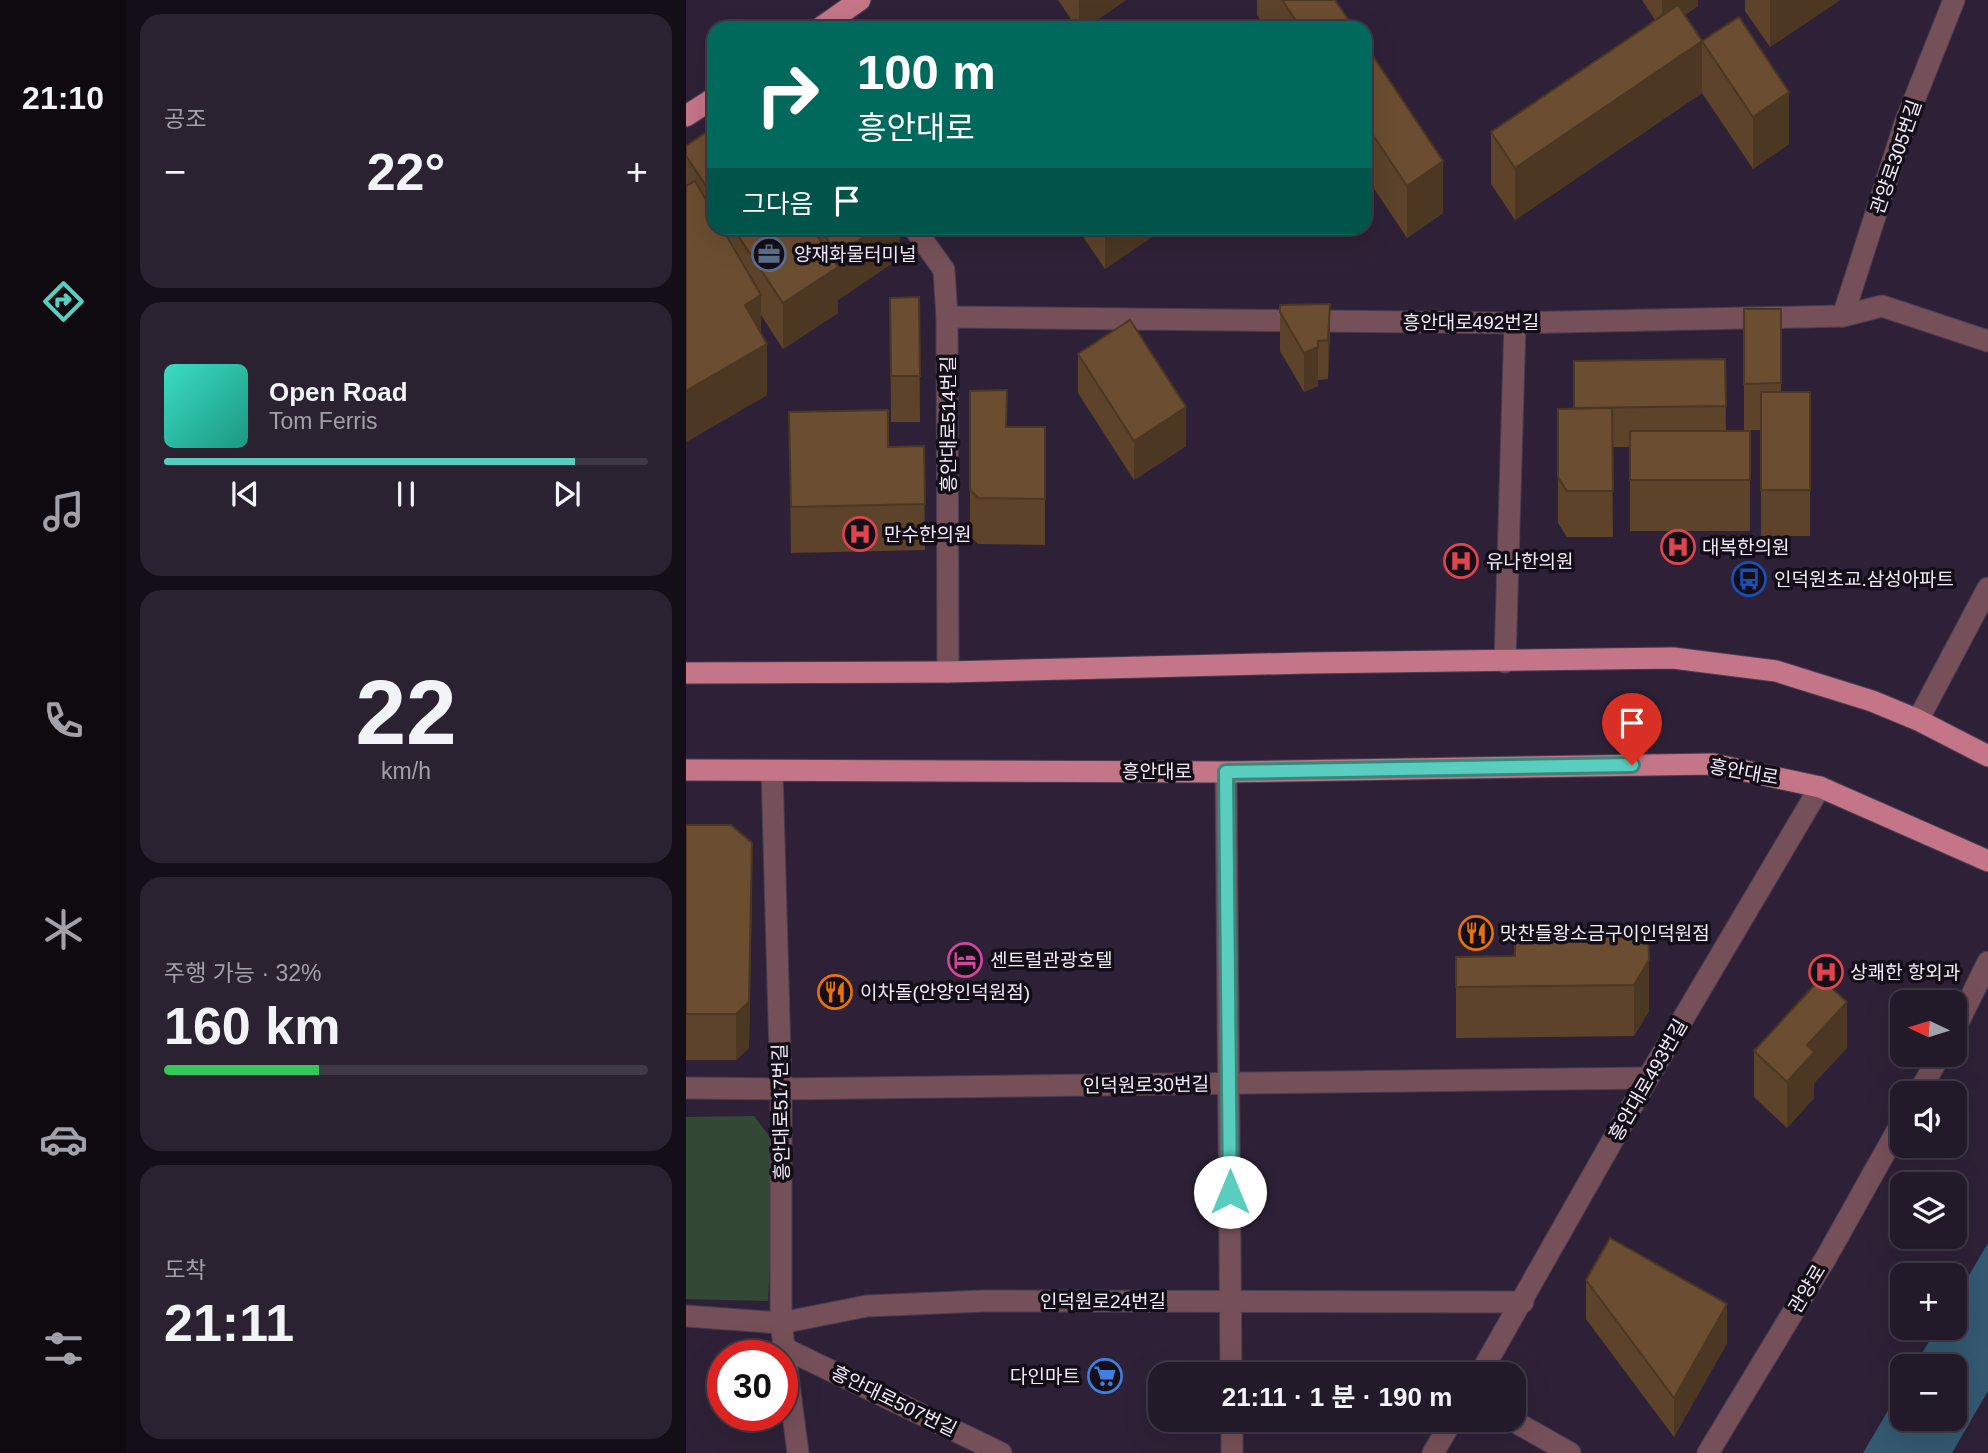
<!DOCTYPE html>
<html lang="ko">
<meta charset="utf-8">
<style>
body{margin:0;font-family:Arial,"Noto Sans KR",sans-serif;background:#2a2231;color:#f1f3f6;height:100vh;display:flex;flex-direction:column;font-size:26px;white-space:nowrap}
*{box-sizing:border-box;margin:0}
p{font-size:23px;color:#a2a0a8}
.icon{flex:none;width:38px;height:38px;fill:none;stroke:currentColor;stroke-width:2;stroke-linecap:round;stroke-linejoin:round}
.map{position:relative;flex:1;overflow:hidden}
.side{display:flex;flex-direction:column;gap:14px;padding:14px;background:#130e17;width:560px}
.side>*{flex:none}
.top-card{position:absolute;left:21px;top:21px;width:665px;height:214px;border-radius:21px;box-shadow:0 7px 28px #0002,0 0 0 2px #3f3846;background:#00695c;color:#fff;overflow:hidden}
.needle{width:46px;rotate:274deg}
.controls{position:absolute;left:1204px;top:990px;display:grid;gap:14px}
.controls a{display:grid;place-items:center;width:77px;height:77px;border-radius:14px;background:#221929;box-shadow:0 7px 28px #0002,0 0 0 2px #3f3846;font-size:35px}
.speed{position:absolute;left:21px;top:1340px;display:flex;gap:14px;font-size:35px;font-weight:700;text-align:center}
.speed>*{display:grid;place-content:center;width:91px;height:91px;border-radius:50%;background:#221929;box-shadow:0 7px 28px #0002,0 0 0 2px #3f3846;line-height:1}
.speed .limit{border:10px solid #d22;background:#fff;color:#111}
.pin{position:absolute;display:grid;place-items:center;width:60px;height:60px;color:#fff;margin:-72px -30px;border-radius:50% 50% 50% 0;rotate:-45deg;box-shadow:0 0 7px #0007}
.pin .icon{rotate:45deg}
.me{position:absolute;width:77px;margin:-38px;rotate:0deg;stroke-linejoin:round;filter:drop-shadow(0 0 5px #0008)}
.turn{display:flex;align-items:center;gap:24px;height:147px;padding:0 35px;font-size:32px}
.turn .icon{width:91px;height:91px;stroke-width:2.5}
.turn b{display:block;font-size:49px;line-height:60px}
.then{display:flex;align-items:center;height:66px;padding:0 35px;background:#0003;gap:14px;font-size:26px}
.big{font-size:52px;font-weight:700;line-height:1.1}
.side .card{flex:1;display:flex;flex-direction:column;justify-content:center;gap:10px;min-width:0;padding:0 24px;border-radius:21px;background:#2a2231}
.side .dial{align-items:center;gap:0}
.dial b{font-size:91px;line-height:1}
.song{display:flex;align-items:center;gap:21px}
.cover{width:84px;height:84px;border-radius:10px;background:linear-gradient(135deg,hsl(170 70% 55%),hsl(170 70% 35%))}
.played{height:7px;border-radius:4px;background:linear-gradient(90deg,#59cebe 85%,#3f3846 85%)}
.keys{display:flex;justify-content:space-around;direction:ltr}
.heat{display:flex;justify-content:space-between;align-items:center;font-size:38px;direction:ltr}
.charge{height:10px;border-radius:5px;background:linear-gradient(90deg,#34c759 32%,#3f3846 0)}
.trip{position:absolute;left:462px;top:1362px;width:378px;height:70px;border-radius:21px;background:#221929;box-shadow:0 7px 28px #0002,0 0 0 2px #3f3846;font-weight:700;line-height:70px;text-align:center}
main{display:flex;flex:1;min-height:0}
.tabs{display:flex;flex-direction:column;width:126px;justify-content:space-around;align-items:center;background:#0e0a10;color:#a2a0a8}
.tabs .icon{width:49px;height:49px}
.tabs .active{color:#59cebe}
.tabs b{font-size:32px;color:#f1f3f6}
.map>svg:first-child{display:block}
.green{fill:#344935}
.water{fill:#345971}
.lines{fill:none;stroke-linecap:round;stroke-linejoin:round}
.minor-casing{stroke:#4a3d52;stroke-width:23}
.tertiary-casing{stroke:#4a3d52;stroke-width:23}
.primary-casing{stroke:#4a3d52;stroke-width:23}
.minor{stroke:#765058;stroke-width:21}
.tertiary{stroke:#765058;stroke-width:21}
.primary{stroke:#c47688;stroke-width:21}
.wall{fill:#5c432a}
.shaded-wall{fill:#4b3722}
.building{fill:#6b4e31;stroke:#4b3722;stroke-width:2}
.route-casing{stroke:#3a867c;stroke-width:18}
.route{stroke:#59cebe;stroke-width:12}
.labels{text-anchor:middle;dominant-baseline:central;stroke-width:7;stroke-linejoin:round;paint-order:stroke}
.street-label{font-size:19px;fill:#f3ebf9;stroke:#130e17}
.poi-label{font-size:19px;fill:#f3ebf9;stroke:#130e17;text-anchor:start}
</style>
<main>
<nav class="tabs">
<b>21:10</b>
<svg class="icon active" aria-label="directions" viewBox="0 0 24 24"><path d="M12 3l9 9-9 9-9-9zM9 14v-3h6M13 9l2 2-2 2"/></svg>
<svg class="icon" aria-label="music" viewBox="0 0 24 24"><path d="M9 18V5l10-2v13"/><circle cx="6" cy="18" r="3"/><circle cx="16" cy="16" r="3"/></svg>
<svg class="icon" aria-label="phone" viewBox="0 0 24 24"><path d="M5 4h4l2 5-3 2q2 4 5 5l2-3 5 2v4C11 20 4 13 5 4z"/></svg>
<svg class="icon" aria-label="climate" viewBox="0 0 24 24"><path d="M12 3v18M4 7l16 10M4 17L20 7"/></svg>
<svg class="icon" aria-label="car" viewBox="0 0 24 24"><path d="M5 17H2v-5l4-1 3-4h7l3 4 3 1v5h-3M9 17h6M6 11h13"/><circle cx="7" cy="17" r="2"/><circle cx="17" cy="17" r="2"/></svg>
<svg class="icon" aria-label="filters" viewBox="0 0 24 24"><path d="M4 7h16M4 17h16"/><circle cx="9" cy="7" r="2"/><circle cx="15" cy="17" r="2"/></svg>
</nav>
<section class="side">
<div class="card"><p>공조</p>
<div class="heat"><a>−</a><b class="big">22°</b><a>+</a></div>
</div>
<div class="card">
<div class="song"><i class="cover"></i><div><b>Open Road</b><p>Tom Ferris</p></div></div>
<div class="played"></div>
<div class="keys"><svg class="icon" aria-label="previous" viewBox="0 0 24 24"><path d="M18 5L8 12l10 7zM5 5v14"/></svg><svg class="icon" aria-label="pause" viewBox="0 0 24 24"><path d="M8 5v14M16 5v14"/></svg><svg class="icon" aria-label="next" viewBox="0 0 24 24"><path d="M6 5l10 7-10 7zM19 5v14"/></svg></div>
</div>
<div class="card dial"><b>22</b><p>km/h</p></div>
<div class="card"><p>주행 가능 · 32%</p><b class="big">160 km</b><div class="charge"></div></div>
<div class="card"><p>도착</p><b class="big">21:11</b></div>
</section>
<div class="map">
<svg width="1302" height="1453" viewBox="0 0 1302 1453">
<rect width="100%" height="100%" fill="#2e2137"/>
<!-- green -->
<polygon class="green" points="68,1116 90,1145 82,1301 0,1299 0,1117"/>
<!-- water -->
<polygon class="water" points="1302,1243 1302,1391 1266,1453 1177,1453 1216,1387 1216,1419 1269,1419 1269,1367 1228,1367 1251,1328 1269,1328 1269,1299"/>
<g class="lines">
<!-- minor casing -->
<g class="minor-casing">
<g id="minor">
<polyline points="228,228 258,270 261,317 262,672"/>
<polyline points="1157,316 1219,123 1268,0"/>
<polyline points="261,317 829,323 1157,316 1196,306 1302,341"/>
<polyline points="819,662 829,323"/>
<polyline points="1232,720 1302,588"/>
<polyline points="86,771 95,1089 95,1323 112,1453"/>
<polyline points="540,772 545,1374"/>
<polyline points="0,1088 95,1089 962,1078"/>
<polyline points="0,1316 95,1323 181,1306 297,1301 837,1302"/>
<polyline points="100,1349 315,1453"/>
<polyline points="794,1374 962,1078 1134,787"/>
<polyline points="546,1419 546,1453"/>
<polyline points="824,1419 884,1453"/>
<polyline points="747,1453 767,1419"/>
</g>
</g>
<!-- tertiary casing -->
<g class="tertiary-casing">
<g id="tertiary">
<polyline points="1269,1029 1302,962"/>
<polyline points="1232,1094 1254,1055"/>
<polyline points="1022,1453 1141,1256 1216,1122"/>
</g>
</g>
<!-- primary casing -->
<g class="primary-casing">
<g id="primary">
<polyline points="134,28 174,0"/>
<polyline points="0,116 28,98"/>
<polyline points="0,673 262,672 620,663 987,658 1090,671 1186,701 1232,720 1302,756"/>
<polyline points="0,770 540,772 1027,764 1134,787 1302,861"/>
</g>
</g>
<!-- minor -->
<use href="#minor" class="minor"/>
<!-- tertiary -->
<use href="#tertiary" class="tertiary"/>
<!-- primary -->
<use href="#primary" class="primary"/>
</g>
<!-- wall -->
<g class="wall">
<polygon points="372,0 440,0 399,28 391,28"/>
<polygon points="571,0 649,0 668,28 580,28 571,15"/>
<polygon points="956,0 1012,0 1012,6 999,15 1016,93 829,220 805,184 805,132 969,20"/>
<polygon points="1059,0 1154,0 1084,47 1059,11"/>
<polygon points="1016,41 1103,144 1067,169 1016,93"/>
<polygon points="679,44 757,213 721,238 679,175"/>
<polygon points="28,127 28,228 214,228 214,258 152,300 152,313 97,349 75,315 75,334 81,395 0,442 0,146"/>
<polygon points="391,228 479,228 419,269"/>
<polygon points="233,297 234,422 205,422 204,298"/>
<polygon points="644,304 642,379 632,380 632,386 618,392 594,351 594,312"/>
<polygon points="1058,309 1095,309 1095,392 1124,392 1124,536 1075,536 1075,430 1058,430"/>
<polygon points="392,354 500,446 448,480 392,393"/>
<polygon points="1039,359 1040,431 1064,431 1064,531 944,531 944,447 926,447 927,537 881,537 872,523 872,409 888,408"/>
<polygon points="284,391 321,427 359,427 359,545 292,544 284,536"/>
<polygon points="103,412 202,447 238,446 239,550 105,553"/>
<polygon points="0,825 66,889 63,1048 50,1060 0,1060"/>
<polygon points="962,928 963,1011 948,1036 770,1038 770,957 829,956 915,934"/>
<polygon points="1161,1048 1128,1083 1128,1098 1101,1128 1068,1097 1068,1051"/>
<polygon points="900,1280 1041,1343 988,1437 900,1319"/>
</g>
<!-- shaded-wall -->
<g class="shaded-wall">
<polygon points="393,0 440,0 399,28 393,28"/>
<polygon points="976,0 1012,0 1012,6 976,30"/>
<polygon points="1084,0 1154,0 1084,47"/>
<polygon points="1016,41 1016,93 829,220 829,168"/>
<polygon points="1103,92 1103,144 1067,169 1067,117"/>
<polygon points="757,161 757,213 721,238 721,186"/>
<polygon points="192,228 214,228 214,258 152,300 152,313 97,349 97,303 151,268 151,254"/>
<polygon points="423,228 479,228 419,269 419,230"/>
<polygon points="75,295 75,346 59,305"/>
<polygon points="644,304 644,343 642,379 642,340"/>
<polygon points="632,341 632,386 618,392 618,353"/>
<polygon points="81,344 81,395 0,442 0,391"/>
<polygon points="500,407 500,446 448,480 448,441"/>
<polygon points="66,843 63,1048 50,1060 50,1014"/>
<polygon points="963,960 963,1011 948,1036 948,985"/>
<polygon points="1161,1002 1161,1048 1128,1083 1128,1098 1101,1128 1101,1082 1121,1045"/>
<polygon points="1041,1304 1041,1343 988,1437 988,1398"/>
</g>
<!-- building -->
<g class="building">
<polygon points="596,0 649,0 668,28 615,28"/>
<polygon points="992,5 1016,41 829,168 805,132"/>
<polygon points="1053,17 1103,92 1067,117 1016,41"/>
<polygon points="679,44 757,161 721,186 679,123"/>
<polygon points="28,127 28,198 0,156 0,146"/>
<polygon points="9,181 28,214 28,228 36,228 75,295 59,305 81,344 0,391 0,186"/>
<polygon points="47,228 126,228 152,267 97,303"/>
<polygon points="134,228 192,228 151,254"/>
<polygon points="233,297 234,376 205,376 204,298"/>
<polygon points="644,304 642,340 632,341 632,347 618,353 594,312 594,305"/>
<polygon points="1058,309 1095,309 1095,383 1058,384"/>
<polygon points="444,320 500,407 448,441 392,354"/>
<polygon points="1039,359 1040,406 888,408 888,361"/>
<polygon points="321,390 320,427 359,427 359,499 292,498 284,490 284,391"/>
<rect x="1075" y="392" width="49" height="98"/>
<polygon points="926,408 927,491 881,491 872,477 872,409"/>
<polygon points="202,410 202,447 238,446 239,504 105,507 103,412"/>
<rect x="944" y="431" width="120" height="49"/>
<polygon points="0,825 45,825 66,843 63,1002 50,1014 0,1014"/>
<polygon points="915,928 962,928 963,960 948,985 770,987 770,957 829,956 829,935 915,934"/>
<polygon points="1135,978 1161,1002 1121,1045 1128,1052 1101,1082 1068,1051"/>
<polygon points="924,1238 1041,1304 988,1398 900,1280"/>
</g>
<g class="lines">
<!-- route casing -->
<g class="route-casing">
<polyline id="route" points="544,1192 540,772 946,765"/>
</g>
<!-- route -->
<use href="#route" class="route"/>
</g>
<!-- icons -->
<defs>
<g id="office-ring" transform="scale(1.75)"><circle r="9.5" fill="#130e17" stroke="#5c6f8a" stroke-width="1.5"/><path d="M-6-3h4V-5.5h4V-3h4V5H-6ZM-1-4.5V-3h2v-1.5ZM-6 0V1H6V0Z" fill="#5c6f8a"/></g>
<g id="hospital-ring" transform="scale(1.75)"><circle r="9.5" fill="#130e17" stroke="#e0444e" stroke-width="1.5"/><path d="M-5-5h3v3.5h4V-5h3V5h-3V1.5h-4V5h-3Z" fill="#e0444e"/></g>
<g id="bus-ring" transform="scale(1.75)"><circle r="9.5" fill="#130e17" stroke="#1a4fb4" stroke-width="1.5"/><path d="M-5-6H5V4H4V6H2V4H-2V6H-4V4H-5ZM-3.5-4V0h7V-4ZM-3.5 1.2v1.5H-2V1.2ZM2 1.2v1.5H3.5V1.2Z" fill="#1a4fb4"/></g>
<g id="restaurant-ring" transform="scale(1.75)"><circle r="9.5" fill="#130e17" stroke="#e8710a" stroke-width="1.5"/><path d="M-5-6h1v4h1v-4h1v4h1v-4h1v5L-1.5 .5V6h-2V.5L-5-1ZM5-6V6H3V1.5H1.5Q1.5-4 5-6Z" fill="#e8710a"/></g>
<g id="hotel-ring" transform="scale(1.75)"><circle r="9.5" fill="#130e17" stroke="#d1479c" stroke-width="1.5"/><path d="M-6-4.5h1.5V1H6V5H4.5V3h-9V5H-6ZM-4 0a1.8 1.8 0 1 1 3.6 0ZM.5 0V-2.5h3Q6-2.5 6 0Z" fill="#d1479c"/></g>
<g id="supermarket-ring" transform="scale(1.75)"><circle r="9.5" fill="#130e17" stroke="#3f7fe0" stroke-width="1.5"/><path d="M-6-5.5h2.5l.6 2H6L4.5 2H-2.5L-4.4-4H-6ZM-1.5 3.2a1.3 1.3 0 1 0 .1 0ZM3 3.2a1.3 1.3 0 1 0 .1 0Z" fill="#3f7fe0"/></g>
</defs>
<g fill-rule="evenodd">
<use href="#office-ring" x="83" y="254"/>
<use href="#hospital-ring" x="174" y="534"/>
<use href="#hospital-ring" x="992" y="547"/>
<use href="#hospital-ring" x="775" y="561"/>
<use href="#bus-ring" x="1063" y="579"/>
<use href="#restaurant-ring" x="790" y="933"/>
<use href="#hotel-ring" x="279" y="960"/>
<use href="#hospital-ring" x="1140" y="972"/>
<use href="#restaurant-ring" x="149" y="992"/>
<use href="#supermarket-ring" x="419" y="1376"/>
</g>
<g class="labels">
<!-- street labels -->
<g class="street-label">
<text transform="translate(1210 157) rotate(-71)">관양로305번길</text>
<text x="785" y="322">흥안대로492번길</text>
<text transform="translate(262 424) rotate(-90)">흥안대로514번길</text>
<text x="471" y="771">흥안대로</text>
<text transform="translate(1058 772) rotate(10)">흥안대로</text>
<text transform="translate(962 1080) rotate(-60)">흥안대로493번길</text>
<text transform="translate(460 1085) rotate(-1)">인덕원로30번길</text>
<text transform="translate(95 1112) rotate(-91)">흥안대로517번길</text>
<text transform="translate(1121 1289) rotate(-59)">관양로</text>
<text x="417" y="1301">인덕원로24번길</text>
<text transform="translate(208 1401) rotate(26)">흥안대로507번길</text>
</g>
<!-- poi labels -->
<g class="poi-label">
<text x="108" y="254">양재화물터미널</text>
<text x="198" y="534">만수한의원</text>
<text x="1016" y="547">대복한의원</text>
<text x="800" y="561">유나한의원</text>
<text x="1088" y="579">인덕원초교.삼성아파트</text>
<text x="814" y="933">맛찬들왕소금구이인덕원점</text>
<text x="304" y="960">센트럴관광호텔</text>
<text x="1164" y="972">상쾌한 항외과</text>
<text x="174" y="992">이차돌(안양인덕원점)</text>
<text x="394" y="1376" text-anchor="end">다인마트</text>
</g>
</g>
</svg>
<div class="controls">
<a><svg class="needle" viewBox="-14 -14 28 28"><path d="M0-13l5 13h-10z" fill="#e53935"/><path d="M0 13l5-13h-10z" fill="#a2a0a8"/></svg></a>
<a><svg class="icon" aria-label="sound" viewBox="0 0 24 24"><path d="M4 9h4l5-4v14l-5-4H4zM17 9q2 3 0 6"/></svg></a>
<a><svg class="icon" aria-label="layers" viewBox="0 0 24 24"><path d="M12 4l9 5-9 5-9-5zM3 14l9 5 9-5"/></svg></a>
<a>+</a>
<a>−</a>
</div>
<div class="speed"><div class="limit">30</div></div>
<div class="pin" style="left:946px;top:765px;background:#d93025"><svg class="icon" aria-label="arrive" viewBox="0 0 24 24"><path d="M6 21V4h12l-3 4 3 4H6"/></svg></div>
<svg class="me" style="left:544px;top:1192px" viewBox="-20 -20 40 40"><circle r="19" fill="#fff"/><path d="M0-13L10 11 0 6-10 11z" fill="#59cebe"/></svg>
<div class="trip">21:11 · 1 분 · 190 m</div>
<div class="top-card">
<div class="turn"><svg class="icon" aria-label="right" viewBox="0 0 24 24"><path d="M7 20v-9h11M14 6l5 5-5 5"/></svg><div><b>100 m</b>흥안대로</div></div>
<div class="then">그다음<svg class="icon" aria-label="arrive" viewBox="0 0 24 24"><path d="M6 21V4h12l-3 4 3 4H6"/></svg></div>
</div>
</div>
</main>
